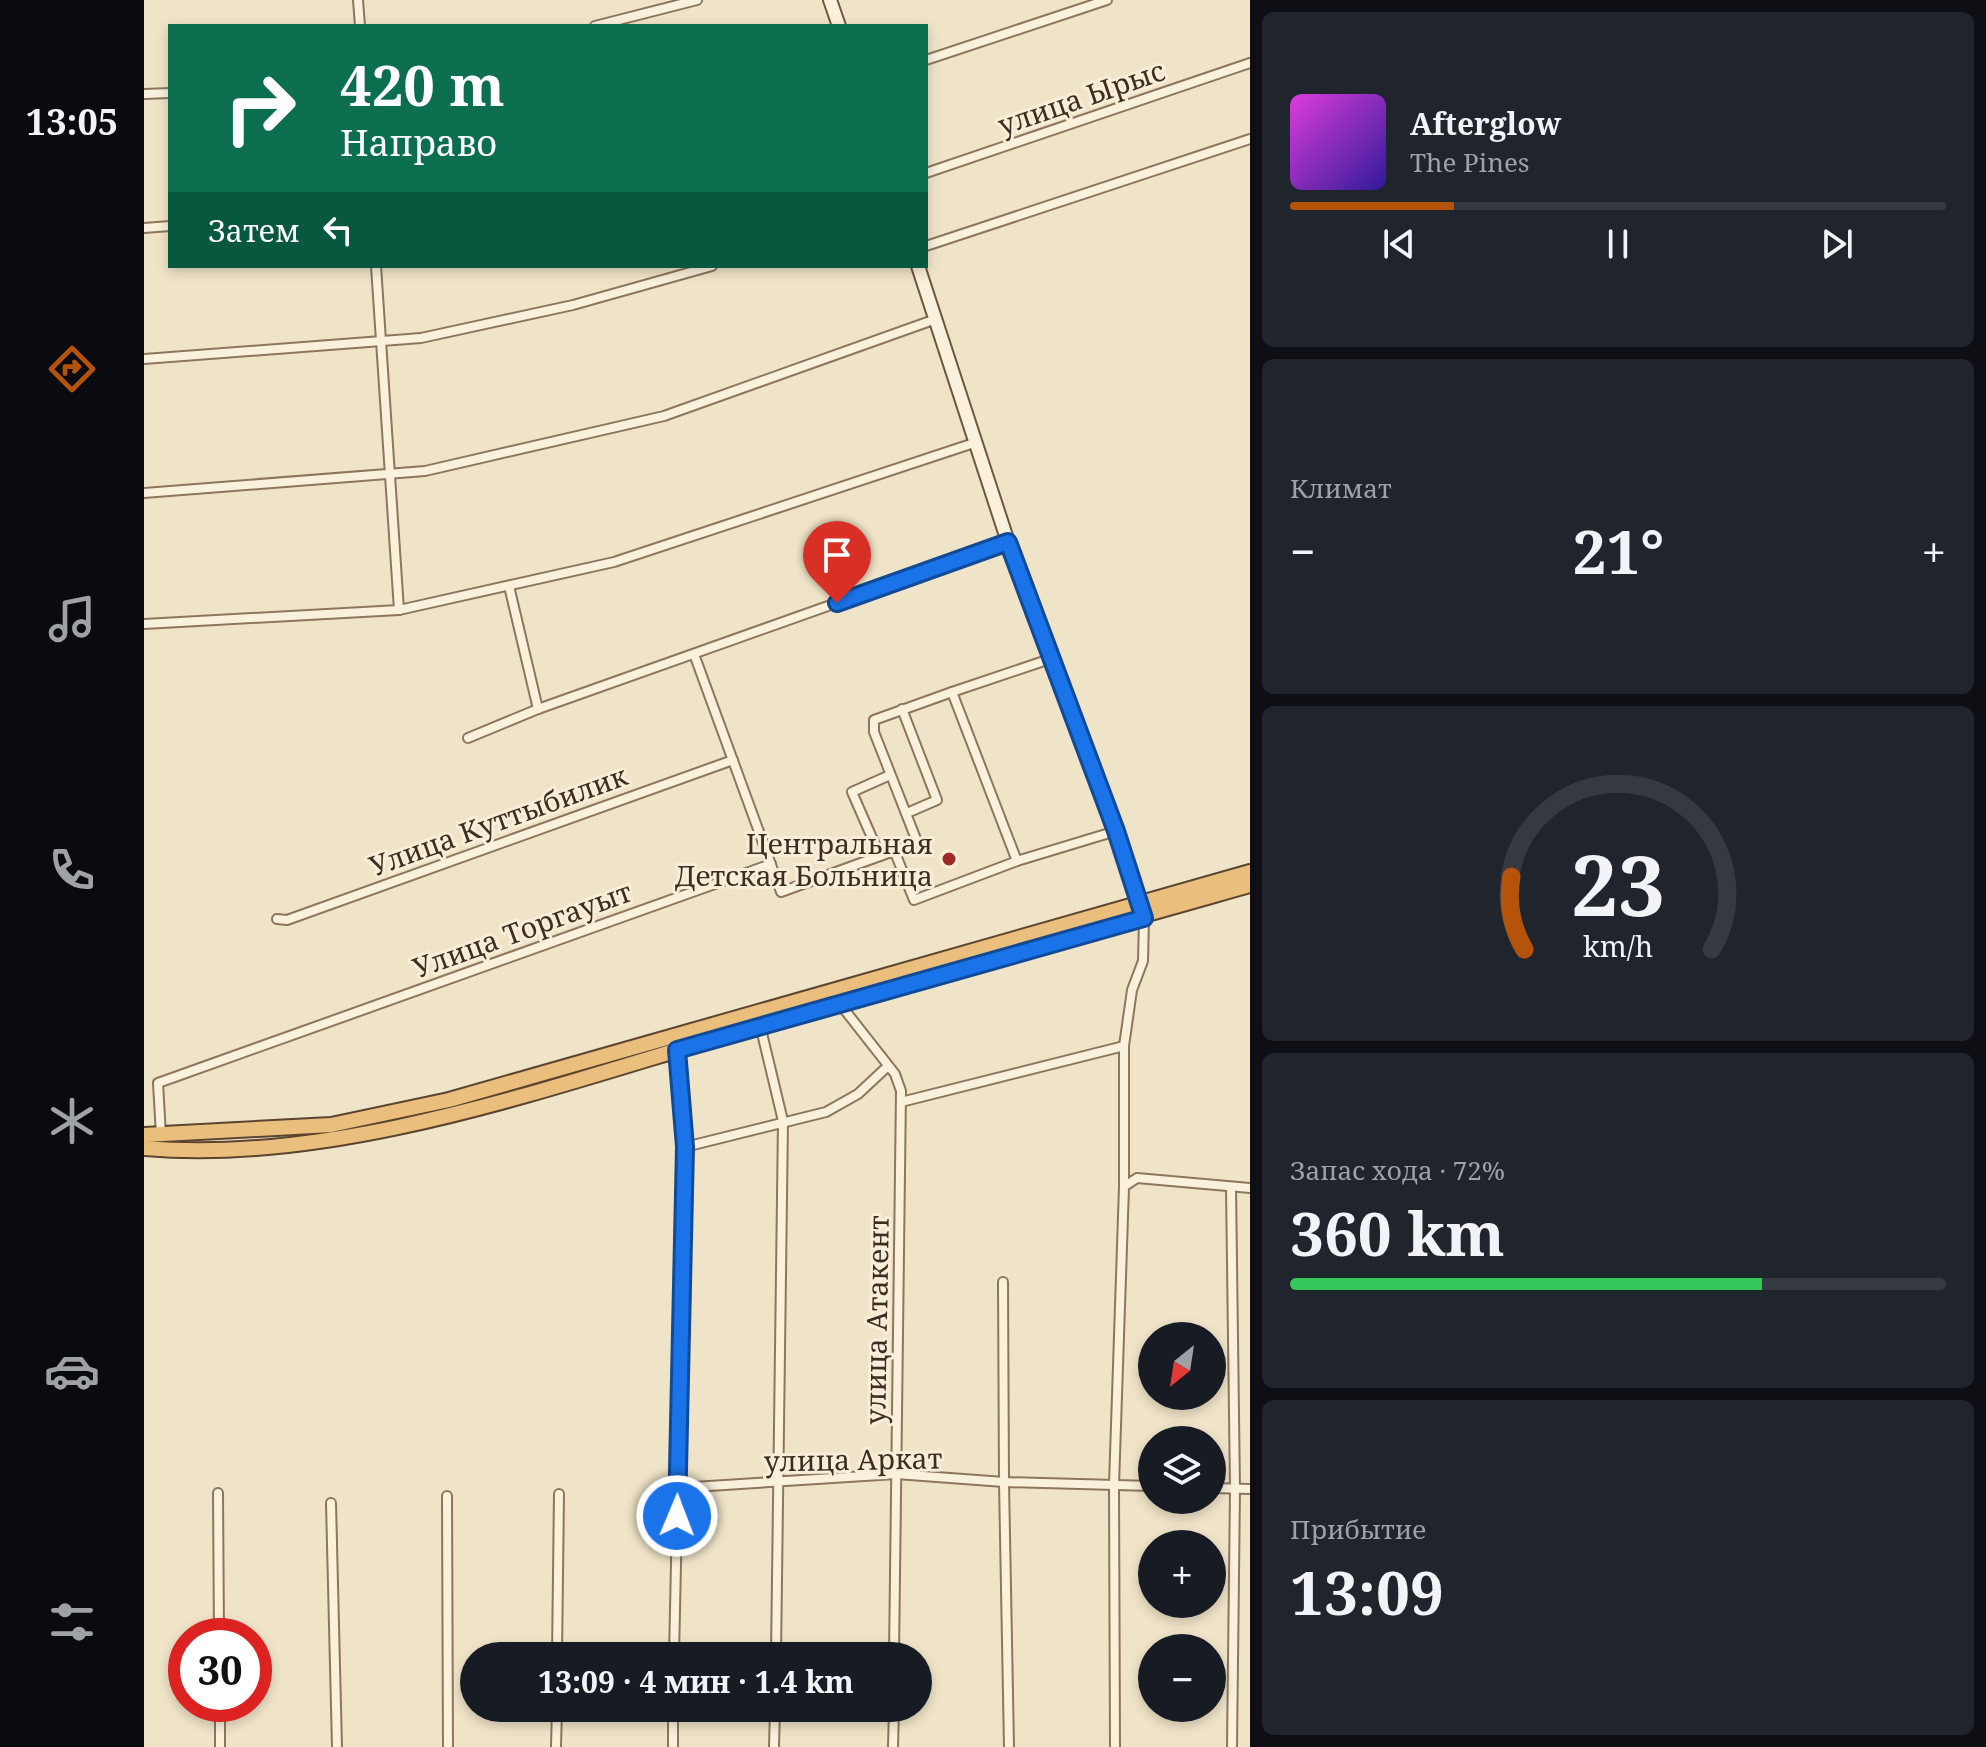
<!DOCTYPE html>
<html lang="ru">
<meta charset="utf-8">
<style>
body{margin:0;font-family:"Noto Serif",serif;background:#20242c;color:#f1f3f6;height:100vh;display:flex;flex-direction:column;font-size:30px;white-space:nowrap}
*{box-sizing:border-box;margin:0}
p{font-size:26px;color:#9ea1a6}
.icon{flex:none;width:44px;height:44px;fill:none;stroke:currentColor;stroke-width:2;stroke-linecap:round;stroke-linejoin:round}
.map{position:relative;flex:1;overflow:hidden}
.drawer{display:flex;flex-direction:column;gap:12px;padding:12px;background:#0d0f14;width:736px}
.drawer>*{flex:none}
.top-card{position:absolute;left:24px;top:24px;width:760px;height:244px;border-radius:0px;box-shadow:0 4px 12px #0003;background:#0b6e4f;color:#fff;overflow:hidden}
.needle{width:52px;rotate:210deg}
.controls{position:absolute;left:994px;top:1322px;display:grid;gap:16px}
.controls a{display:grid;place-items:center;width:88px;height:88px;border-radius:50%;background:#171b24;box-shadow:0 4px 12px #0003;font-size:40px}
.speed{position:absolute;left:24px;top:1618px;display:flex;gap:16px;font-size:40px;font-weight:700;text-align:center}
.speed>*{display:grid;place-content:center;width:104px;height:104px;border-radius:50%;background:#171b24;box-shadow:0 4px 12px #0003;line-height:1}
.speed .limit{border:12px solid #d22;background:#fff;color:#111}
.pin{position:absolute;display:grid;place-items:center;width:68px;height:68px;color:#fff;margin:-82px -34px;border-radius:50% 50% 50% 0;rotate:-45deg;box-shadow:0 0 8px #0007}
.pin .icon{rotate:45deg}
.me{position:absolute;width:88px;margin:-44px;rotate:1deg;stroke-linejoin:round;filter:drop-shadow(0 0 6px #0008)}
.turn{display:flex;align-items:center;gap:28px;height:168px;padding:0 40px;font-size:36px}
.turn .icon{width:104px;height:104px;stroke-width:2.5}
.turn b{display:block;font-size:56px;line-height:68px}
.then{display:flex;align-items:center;height:76px;padding:0 40px;background:#0003;gap:16px;font-size:30px}
.big{font-size:60px;font-weight:700;line-height:1.1}
.drawer .card{flex:1;display:flex;flex-direction:column;justify-content:center;gap:12px;min-width:0;padding:0 28px;border-radius:12px;background:#20242c}
.drawer .dial{align-items:center;gap:0}
.dial svg{height:208px;overflow:visible;fill:none;stroke:#363941;stroke-width:7;stroke-linecap:round;text-anchor:middle}
.dial text{fill:#f1f3f6;stroke:none}
.song{display:flex;align-items:center;gap:24px}
.cover{width:96px;height:96px;border-radius:12px;background:linear-gradient(135deg,hsl(300 70% 55%),hsl(250 70% 35%))}
.played{height:8px;border-radius:4px;background:linear-gradient(90deg,#b45309 25%,#363941 25%)}
.keys{display:flex;justify-content:space-around;direction:ltr}
.heat{display:flex;justify-content:space-between;align-items:center;font-size:44px;direction:ltr}
.charge{height:12px;border-radius:6px;background:linear-gradient(90deg,#34c759 72%,#363941 0)}
.trip{position:absolute;left:316px;top:1642px;width:472px;height:80px;border-radius:40px;background:#171b24;box-shadow:0 4px 12px #0003;font-weight:700;line-height:80px;text-align:center}
main{display:flex;flex:1;min-height:0}
.tab-bar{display:flex;flex-direction:column;width:144px;justify-content:space-around;align-items:center;background:#090b0e;color:#9ea1a6}
.tab-bar .icon{width:56px;height:56px}
.tab-bar .selected{color:#b45309}
.tab-bar b{font-size:36px;color:#f1f3f6}
.map>svg:first-child{display:block}
.lines{fill:none;stroke-linecap:round;stroke-linejoin:round}
.minor-casing{stroke:#8d765c;stroke-width:12}
.secondary-casing{stroke:#6f573f;stroke-width:16}
.trunk-casing{stroke:#5b4430;stroke-width:18}
.minor{stroke:#faf1dc;stroke-width:8}
.secondary{stroke:#faf1dc;stroke-width:12}
.trunk{stroke:#eabe7c;stroke-width:14}
.route-casing{stroke:#114b97;stroke-width:20}
.route{stroke:#1a73e8;stroke-width:14}
.poi-dot{fill:#9e2a2b;stroke:#f7eed8;stroke-width:3}
.labels{text-anchor:middle;dominant-baseline:central;stroke-width:6;stroke-linejoin:round;paint-order:stroke}
.street-label{font-size:28px;fill:#3d2e20;stroke:#f7eed8}
.poi-label{font-size:28px;fill:#3d2e20;stroke:#f7eed8;text-anchor:end}
</style>
<main>
<nav class="tab-bar">
<b>13:05</b>
<svg class="icon selected" aria-label="directions" viewBox="0 0 24 24"><path d="M12 3l9 9-9 9-9-9zM9 14v-3h6M13 9l2 2-2 2"/></svg>
<svg class="icon" aria-label="music" viewBox="0 0 24 24"><path d="M9 18V5l10-2v13"/><circle cx="6" cy="18" r="3"/><circle cx="16" cy="16" r="3"/></svg>
<svg class="icon" aria-label="phone" viewBox="0 0 24 24"><path d="M5 4h4l2 5-3 2q2 4 5 5l2-3 5 2v4C11 20 4 13 5 4z"/></svg>
<svg class="icon" aria-label="climate" viewBox="0 0 24 24"><path d="M12 3v18M4 7l16 10M4 17L20 7"/></svg>
<svg class="icon" aria-label="car" viewBox="0 0 24 24"><path d="M5 17H2v-5l4-1 3-4h7l3 4 3 1v5h-3M9 17h6M6 11h13"/><circle cx="7" cy="17" r="2"/><circle cx="17" cy="17" r="2"/></svg>
<svg class="icon" aria-label="filters" viewBox="0 0 24 24"><path d="M4 7h16M4 17h16"/><circle cx="9" cy="7" r="2"/><circle cx="15" cy="17" r="2"/></svg>
</nav>
<div class="map">
<svg width="1106" height="1747" viewBox="0 0 1106 1747">
<rect width="100%" height="100%" fill="#f0e4c8"/>
<g class="lines">
<!-- minor casing -->
<g class="minor-casing">
<g id="minor">
<polyline points="214,0 216,26"/>
<polyline points="451,26 553,0"/>
<polyline points="782,60 963,0"/>
<polyline points="0,94 26,93"/>
<polyline points="782,173 1106,63"/>
<polyline points="0,228 26,226"/>
<polyline points="782,246 1106,139"/>
<polyline points="232,266 255,610"/>
<polyline points="0,359 277,338 429,305 568,266"/>
<polyline points="0,493 281,471 520,416 792,319"/>
<polyline points="365,586 394,709"/>
<polyline points="0,624 255,610 470,562 830,443"/>
<polyline points="550,654 637,892 769,844 772,839 730,732 730,720 808,692 873,861"/>
<polyline points="808,692 906,659"/>
<polyline points="758,709 793,800 763,813"/>
<polyline points="324,738 394,709 864,542"/>
<polyline points="750,850 770,900 873,861 972,831"/>
<polyline points="736,856 708,792 746,775"/>
<polyline points="133,919 143,920 589,760"/>
<polyline points="696,1004 751,1074 757,1091 750,1656"/>
<polyline points="616,1025 639,1121 632,1656"/>
<polyline points="757,1102 980,1046"/>
<polyline points="17,1135 14,1083 627,864"/>
<polyline points="541,1147 682,1112 714,1094 744,1066"/>
<polyline points="981,1186 993,1178 1106,1188"/>
<polyline points="1087,1187 1091,1489 1088,1747"/>
<polyline points="859,1282 860,1482 1008,1486"/>
<polyline points="534,1488 752,1474 860,1482 865,1747"/>
<polyline points="1068,1488 1106,1489"/>
<polyline points="74,1493 75,1636"/>
<polyline points="303,1496 304,1747"/>
<polyline points="187,1503 193,1747"/>
<polyline points="413,1656 415,1494"/>
<polyline points="530,1656 541,1147 533,1050"/>
<polyline points="76,1704 76,1747"/>
<polyline points="412,1747 413,1708"/>
<polyline points="529,1747 529,1708"/>
<polyline points="630,1747 631,1708"/>
<polyline points="749,1747 750,1708"/>
<polyline points="971,1747 970,1485 980,1187 980,1046 988,990 999,961 1000,918"/>
</g>
</g>
<!-- secondary casing -->
<g class="secondary-casing">
<g id="secondary">
<polyline points="686,0 695,26"/>
<polyline points="774,266 864,542 972,831 997,911"/>
</g>
</g>
<!-- trunk casing -->
<g class="trunk-casing">
<g id="trunk">
<polyline points="0,1135 187,1125 305,1100 1106,872"/>
<path d="M 0,1148 C 190,1165 403,1088 584,1035 C 757,983 932,934 1106,885"/>
</g>
</g>
<!-- minor -->
<use href="#minor" class="minor"/>
<!-- secondary -->
<use href="#secondary" class="secondary"/>
<!-- trunk -->
<use href="#trunk" class="trunk"/>
</g>
<g class="lines">
<!-- route casing -->
<g class="route-casing">
<polyline id="route" points="533,1516 541,1147 533,1050 1000,918 972,831 864,542 693,603"/>
</g>
<!-- route -->
<use href="#route" class="route"/>
</g>
<!-- markers -->
<circle class="poi-dot" cx="805" cy="859" r="8"/>
<g class="labels">
<!-- street labels -->
<g class="street-label">
<text transform="translate(937 97) rotate(-19)">улица Ырыс</text>
<text transform="translate(354 820) rotate(-20)">Улица Куттыбилик</text>
<text transform="translate(378 929) rotate(-20)">Улица Торгауыт</text>
<text transform="translate(732 1320) rotate(-89)">улица Атакент</text>
<text transform="translate(709 1459) rotate(-1)">улица Аркат</text>
</g>
<!-- poi labels -->
<g class="poi-label">
<text x="789" y="843">Центральная<tspan x="789" dy="32">Детская Больница</tspan></text>
</g>
</g>
</svg>
<div class="controls">
<a><svg class="needle" viewBox="-14 -14 28 28"><path d="M0-13l5 13h-10z" fill="#e53935"/><path d="M0 13l5-13h-10z" fill="#9ea1a6"/></svg></a>
<a><svg class="icon" aria-label="layers" viewBox="0 0 24 24"><path d="M12 4l9 5-9 5-9-5zM3 14l9 5 9-5"/></svg></a>
<a>+</a>
<a>−</a>
</div>
<div class="speed"><div class="limit">30</div></div>
<div class="pin" style="left:693px;top:603px;background:#d93025"><svg class="icon" aria-label="arrive" viewBox="0 0 24 24"><path d="M6 21V4h12l-3 4 3 4H6"/></svg></div>
<svg class="me" style="left:533px;top:1516px" viewBox="-20 -20 40 40"><circle r="17" fill="#1a73e8" stroke="#fff" stroke-width="3"/><path d="M0-11L8 9 0 5-8 9z" fill="#fff"/></svg>
<div class="trip">13:09 · 4 мин · 1.4 km</div>
<div class="top-card">
<div class="turn"><svg class="icon" aria-label="right" viewBox="0 0 24 24"><path d="M7 20v-9h11M14 6l5 5-5 5"/></svg><div><b>420 m</b>Направо</div></div>
<div class="then">Затем<svg class="icon" aria-label="left" viewBox="0 0 24 24"><path d="M17 20v-9H6M10 6l-5 5 5 5"/></svg></div>
</div>
</div>
<section class="drawer">
<div class="card">
<div class="song"><i class="cover"></i><div><b>Afterglow</b><p>The Pines</p></div></div>
<div class="played"></div>
<div class="keys"><svg class="icon" aria-label="previous" viewBox="0 0 24 24"><path d="M18 5L8 12l10 7zM5 5v14"/></svg><svg class="icon" aria-label="pause" viewBox="0 0 24 24"><path d="M8 5v14M16 5v14"/></svg><svg class="icon" aria-label="next" viewBox="0 0 24 24"><path d="M6 5l10 7-10 7zM19 5v14"/></svg></div>
</div>
<div class="card"><p>Климат</p>
<div class="heat"><a>−</a><b class="big">21°</b><a>+</a></div>
</div>
<div class="card dial"><svg viewBox="0 0 100 80">
<path d="M14 69A42 42 0 1 1 86 69"/>
<path d="M14 69A42 42 0 0 1 9 41" stroke="#b45309"/>
<text x="50" y="56" font-size="32" font-weight="700">23</text>
<text x="50" y="72" font-size="11">km/h</text>
</svg></div>
<div class="card"><p>Запас хода · 72%</p><b class="big">360 km</b><div class="charge"></div></div>
<div class="card"><p>Прибытие</p><b class="big">13:09</b></div>
</section>
</main>
